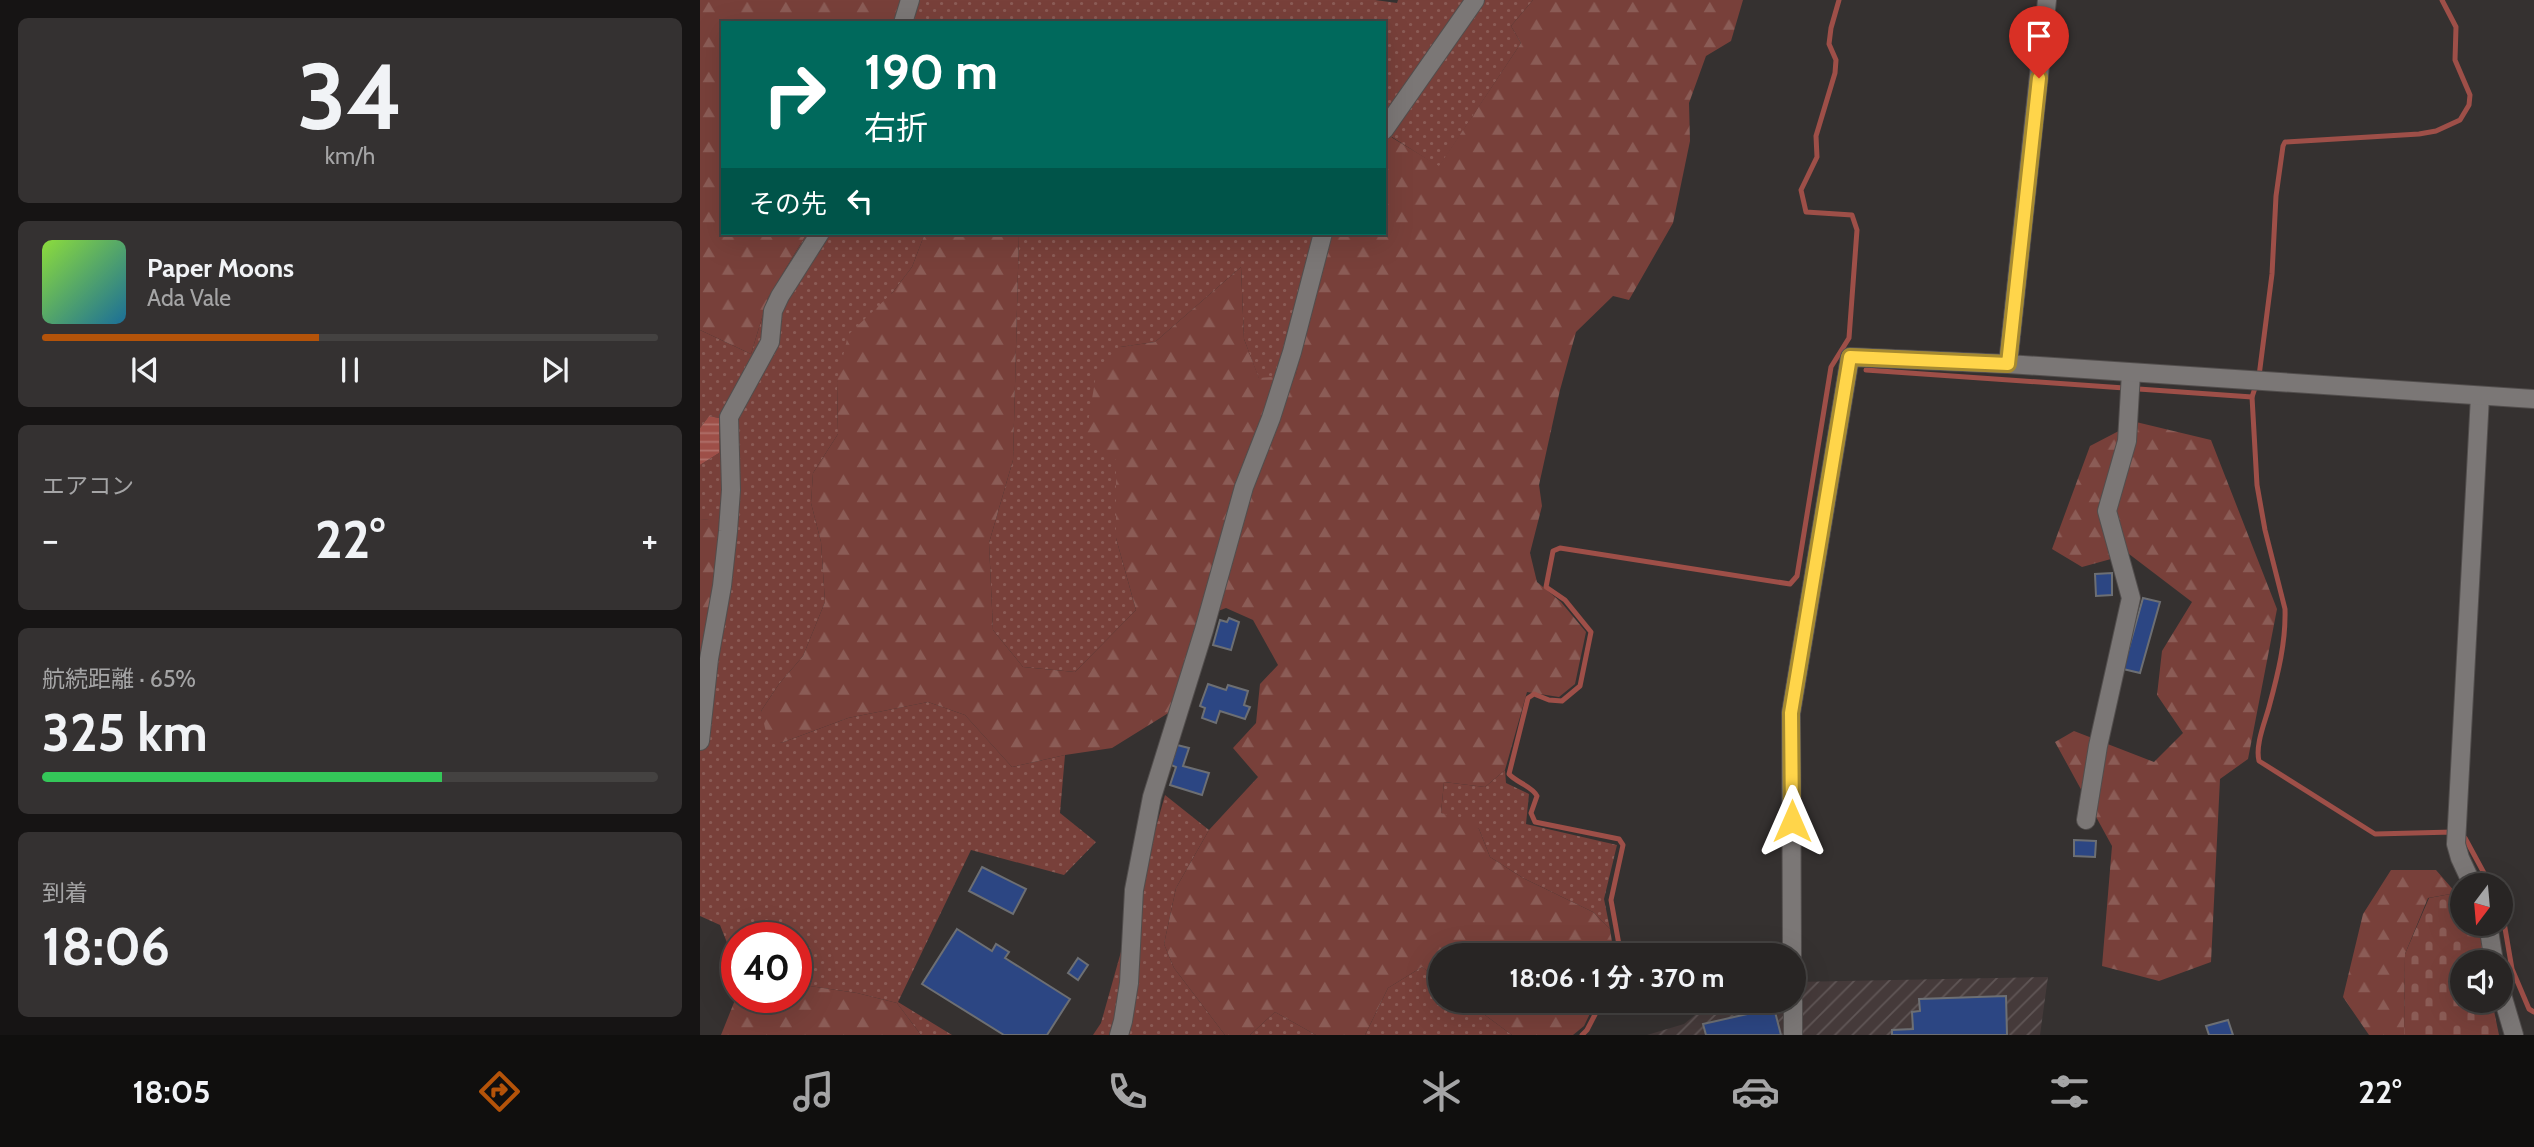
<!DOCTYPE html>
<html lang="ja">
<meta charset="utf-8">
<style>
body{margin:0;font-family:Cabin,"Noto Sans JP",sans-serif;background:#343131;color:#f1f3f6;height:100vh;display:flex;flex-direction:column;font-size:26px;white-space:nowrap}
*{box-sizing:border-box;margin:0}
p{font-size:23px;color:#a5a5a6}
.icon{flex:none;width:38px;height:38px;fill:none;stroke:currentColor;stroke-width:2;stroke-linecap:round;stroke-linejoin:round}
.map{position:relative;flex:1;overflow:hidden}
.side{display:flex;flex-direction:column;gap:18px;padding:18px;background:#161414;width:700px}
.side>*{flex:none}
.hud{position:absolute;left:21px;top:21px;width:665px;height:214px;border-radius:0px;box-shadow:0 7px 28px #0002,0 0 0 2px #444241;background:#00695c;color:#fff;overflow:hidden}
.needle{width:46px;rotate:196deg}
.fabs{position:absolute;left:1750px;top:873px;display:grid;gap:14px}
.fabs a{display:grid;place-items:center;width:63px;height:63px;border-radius:50%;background:#282524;box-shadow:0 7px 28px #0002,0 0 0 2px #444241;font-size:35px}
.speed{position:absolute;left:21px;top:922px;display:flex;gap:14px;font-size:35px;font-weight:700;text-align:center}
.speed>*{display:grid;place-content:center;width:91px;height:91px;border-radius:50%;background:#282524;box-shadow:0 7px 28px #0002,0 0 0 2px #444241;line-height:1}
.speed .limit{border:10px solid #d22;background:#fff;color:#111}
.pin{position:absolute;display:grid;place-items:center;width:60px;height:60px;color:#fff;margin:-72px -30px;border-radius:50% 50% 50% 0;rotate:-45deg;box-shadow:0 0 7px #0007}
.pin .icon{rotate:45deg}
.me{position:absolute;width:77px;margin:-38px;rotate:0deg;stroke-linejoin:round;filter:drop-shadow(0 0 5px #0008)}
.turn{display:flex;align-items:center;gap:24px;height:147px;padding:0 28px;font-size:32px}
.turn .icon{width:91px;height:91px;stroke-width:2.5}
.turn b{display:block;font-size:49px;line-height:60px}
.then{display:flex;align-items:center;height:66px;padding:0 28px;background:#0003;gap:14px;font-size:26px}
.big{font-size:52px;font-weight:700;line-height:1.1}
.side .card{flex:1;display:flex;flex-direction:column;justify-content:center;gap:10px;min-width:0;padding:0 24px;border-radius:10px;background:#343131}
.side .dial{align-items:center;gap:0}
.dial b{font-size:91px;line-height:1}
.song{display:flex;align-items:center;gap:21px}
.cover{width:84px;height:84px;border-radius:10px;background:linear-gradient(135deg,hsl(90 70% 55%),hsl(200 70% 35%))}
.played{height:7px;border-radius:4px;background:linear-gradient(90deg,#b45309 45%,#444241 45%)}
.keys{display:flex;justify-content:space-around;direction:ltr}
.heat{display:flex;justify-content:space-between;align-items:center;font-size:38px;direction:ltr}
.charge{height:10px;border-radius:5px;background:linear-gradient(90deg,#34c759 65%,#444241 0)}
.trip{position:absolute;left:728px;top:943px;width:378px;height:70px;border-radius:35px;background:#282524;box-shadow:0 7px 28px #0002,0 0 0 2px #444241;font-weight:700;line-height:70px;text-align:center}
.menu{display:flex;height:112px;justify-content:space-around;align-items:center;background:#100f0e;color:#a5a5a6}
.menu .icon{width:49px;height:49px}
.menu .selected{color:#b45309}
.menu b{font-size:32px;color:#f1f3f6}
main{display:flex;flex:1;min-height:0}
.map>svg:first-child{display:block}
.industrial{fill:url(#industrial-furrows)}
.grass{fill:url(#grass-dots)}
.forest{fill:url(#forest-firs)}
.cemetery{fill:url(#cemetery-stones)}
.water{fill:url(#water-rules)}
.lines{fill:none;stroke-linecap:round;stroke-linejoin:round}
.stream{stroke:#9e4f48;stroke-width:5}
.building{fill:#2c4683;stroke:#6d6f73;stroke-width:2}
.minor-casing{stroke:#524e4d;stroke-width:20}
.minor{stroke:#7b7776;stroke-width:18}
.route-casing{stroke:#a68a30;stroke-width:18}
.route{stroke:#ffd54a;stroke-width:12}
</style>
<main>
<section class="side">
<div class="card dial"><b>34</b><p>km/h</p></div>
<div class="card">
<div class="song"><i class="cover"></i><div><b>Paper Moons</b><p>Ada Vale</p></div></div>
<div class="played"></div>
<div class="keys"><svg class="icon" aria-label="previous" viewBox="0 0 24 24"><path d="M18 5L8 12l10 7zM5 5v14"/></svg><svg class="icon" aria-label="pause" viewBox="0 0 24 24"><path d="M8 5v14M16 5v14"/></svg><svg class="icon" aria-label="next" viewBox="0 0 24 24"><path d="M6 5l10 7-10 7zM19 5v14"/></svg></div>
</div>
<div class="card"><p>エアコン</p>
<div class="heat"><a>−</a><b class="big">22°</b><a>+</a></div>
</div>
<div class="card"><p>航続距離 · 65%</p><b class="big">325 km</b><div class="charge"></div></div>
<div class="card"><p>到着</p><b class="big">18:06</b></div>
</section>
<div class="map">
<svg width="1834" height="1035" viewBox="0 0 1834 1035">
<defs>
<pattern id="industrial-furrows" width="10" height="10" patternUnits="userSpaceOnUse" patternTransform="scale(1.75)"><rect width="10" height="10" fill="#453a3a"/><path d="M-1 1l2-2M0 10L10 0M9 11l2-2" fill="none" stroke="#605656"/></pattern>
<pattern id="grass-dots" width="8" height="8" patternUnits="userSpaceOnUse" patternTransform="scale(1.75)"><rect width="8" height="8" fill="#78403a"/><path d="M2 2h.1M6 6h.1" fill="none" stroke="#8b5c56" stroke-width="1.8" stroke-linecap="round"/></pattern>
<pattern id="forest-firs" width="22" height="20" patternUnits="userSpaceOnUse" patternTransform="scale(1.75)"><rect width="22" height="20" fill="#78403a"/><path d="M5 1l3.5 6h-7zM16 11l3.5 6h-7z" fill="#8b5c56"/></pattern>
<pattern id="cemetery-stones" width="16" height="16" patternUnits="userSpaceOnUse" patternTransform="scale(1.75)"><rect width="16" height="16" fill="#78403a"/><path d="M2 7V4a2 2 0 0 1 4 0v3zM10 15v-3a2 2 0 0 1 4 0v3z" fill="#8b5c56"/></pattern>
<pattern id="water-rules" width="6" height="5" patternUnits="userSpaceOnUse" patternTransform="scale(1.75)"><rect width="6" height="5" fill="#9e4f48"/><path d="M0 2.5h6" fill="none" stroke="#b0716b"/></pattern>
</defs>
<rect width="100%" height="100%" fill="#353130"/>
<!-- industrial -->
<polygon class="industrial" points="1348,977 1340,1035 947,1035 984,1024 1012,1001 1094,1001 1094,982"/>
<!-- grass -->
<g class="grass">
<polygon points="202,0 675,0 697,3 698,0 833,0 811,26 821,43 739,167 692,137 684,149 684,23 195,23"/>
<polygon points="107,233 225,233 212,267 192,293 137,382 138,434 113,473 111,503 121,542 125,602 103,656 79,684 61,711 81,743 148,718 228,702 265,715 312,767 365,755 360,813 396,842 364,875 271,850 198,1002 252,1035 221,1035 197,1003 157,993 96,984 96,938 37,938 37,968 20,925 0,916 0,704 19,521 0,519 0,465 19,453 19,418 9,416 0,428 0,330 51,354 68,298"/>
<polygon points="319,233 633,233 629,239 596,376 559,379 544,339 541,267 455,342 420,347 416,460 416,538 436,610 375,672 323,667 293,630 289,543 313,460"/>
<polygon points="805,770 806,783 829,794 826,824 917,845 904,899 910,929 893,912 823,878 790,857 779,829 741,813 744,782 785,787"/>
<polygon points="465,795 509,830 476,888 464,944 474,968 525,1035 393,1035 401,1023"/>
<polygon points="722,967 740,981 740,1001 766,1001 812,1035 665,1035 688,988"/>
<polygon points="575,1012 616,1035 550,1035"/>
</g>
<!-- forest -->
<g class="forest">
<polygon points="0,0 202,0 195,23 23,23 23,233 107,233 68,298 51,354 0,330"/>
<polygon points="833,0 1043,0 1031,41 1006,56 989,103 990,141 973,223 929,300 913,296 876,332 860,390 839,485 842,506 830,553 837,582 861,602 886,632 875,684 859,697 827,692 805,770 785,787 744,782 741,813 765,819 779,829 790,857 823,878 893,912 910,929 914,955 740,956 740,981 722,967 688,988 665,1035 616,1035 575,1012 550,1035 525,1035 474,968 464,944 476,888 509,830 558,777 533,748 556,723 560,684 578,665 553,620 526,608 502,617 470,712 412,748 365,755 312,767 265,715 228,702 148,718 81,743 66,732 61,711 79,684 103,656 125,602 121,542 111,503 113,473 138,434 137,382 148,335 192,293 212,267 225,233 319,233 313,460 289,543 293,630 323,667 375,672 436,610 416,538 416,460 386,435 397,369 420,347 455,342 541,267 544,339 559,378 596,375 619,274 633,233 684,233 684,149 691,137 739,166 821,43 811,26"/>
<polygon points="1436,422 1511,440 1577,609 1548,759 1520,779 1511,962 1459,981 1402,966 1412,846 1355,742 1374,731 1454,762 1483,733 1457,695 1462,651 1492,602 1429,554 1382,567 1352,549 1390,446"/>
<polygon points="0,519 19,520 16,590 0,704"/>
<polygon points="1691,870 1736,870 1756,893 1728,898 1705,954 1704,1035 1669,1035 1643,997 1663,914"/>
<polygon points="96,984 157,993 197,1003 221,1035 21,1035 37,995 37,998 96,998"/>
<polygon points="766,1001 896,1001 884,1026 873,1035 812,1035"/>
</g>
<!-- cemetery -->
<polygon class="cemetery" points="1756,893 1762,901 1762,924 1778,924 1785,962 1762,962 1762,1001 1792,1001 1799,1035 1704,1035 1705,954 1729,898"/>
<!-- water -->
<polygon class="water" points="9,416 19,418 19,453 0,465 0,428"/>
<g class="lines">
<!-- stream -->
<g class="stream">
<polyline points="1166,370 1552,397"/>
<polyline points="1559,376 1572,274 1576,196 1583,146 1585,142 1719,134 1736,131 1760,120 1769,105 1770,95 1755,60 1756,27 1742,0"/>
<path d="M 1556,385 L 1552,397 L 1557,485 L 1565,530 L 1585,609 C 1586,642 1578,674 1569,707 C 1565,722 1555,745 1559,761 L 1675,834 L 1753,832 L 1765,838 L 1791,886"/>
<polyline points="1801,905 1812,969 1829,1009 1834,1012"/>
<path d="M 921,956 L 911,900 L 923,845 L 919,839 L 835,822 L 831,813 L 837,796 C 832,786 817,783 809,774 L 828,698 L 834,694 L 849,700 L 862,701 L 880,686 L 891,632 L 865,600 L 846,587 L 853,551 L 860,548 L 1090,584 L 1097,576 L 1131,367 L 1149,338 L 1157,230 L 1152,215 L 1106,212 L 1101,190 L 1117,157 L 1116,136 L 1135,73 L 1136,60 L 1129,44 L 1131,28 L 1139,0"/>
<polyline points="882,1035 887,1030 902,1001"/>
</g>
</g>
<!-- building -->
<g class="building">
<polygon points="1412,573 1412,595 1396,596 1395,574"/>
<polygon points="1443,598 1460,602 1440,673 1423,669"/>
<polygon points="529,618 539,622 531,650 513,645 520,620 527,622"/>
<polygon points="508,684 526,690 528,685 548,691 544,705 550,707 545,719 520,711 516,723 502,718 505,708 500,706"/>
<polygon points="477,745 489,748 483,766 509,773 502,795 470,785 476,767 471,765"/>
<polygon points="1374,840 1396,841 1395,857 1374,856"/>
<polygon points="282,867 326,889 313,914 269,891"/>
<polygon points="257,929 292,951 296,944 309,952 305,958 370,999 347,1035 304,1035 222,984"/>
<polygon points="378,958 388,965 378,980 368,973"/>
<polygon points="1306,996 1307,1035 1192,1035 1192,1030 1213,1029 1212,1012 1220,1011 1219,999"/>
<polygon points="1074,1008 1081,1035 1006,1035 1003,1024"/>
<polygon points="1528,1020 1533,1035 1509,1035 1506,1026"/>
</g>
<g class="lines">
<!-- minor casing -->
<g class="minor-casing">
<g id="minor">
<polyline points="203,23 210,0"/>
<polyline points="684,130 775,0"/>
<polyline points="1308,364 1347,0"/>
<polyline points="0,741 9,659 22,586 28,531 31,490 29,417 70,342 73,311 80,296 120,233"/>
<polyline points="1386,820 1398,746 1431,598 1407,511 1427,441 1431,373"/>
<polyline points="1773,886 1760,858 1756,844 1780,396"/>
<polyline points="1788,924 1794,962"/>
<polyline points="1092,956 1091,713 1150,357 1308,364 1834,399"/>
<polyline points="1801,991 1814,1035"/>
<polyline points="1093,1001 1093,1035"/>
<polyline points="419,1035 423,1021 429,983 434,890 452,797 504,630 544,487 571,418 592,352 623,233"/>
</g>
</g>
<!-- minor -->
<use href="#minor" class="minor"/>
</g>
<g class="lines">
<!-- route casing -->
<g class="route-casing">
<polyline id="route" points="1092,821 1091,713 1150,357 1308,364 1339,78"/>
</g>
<!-- route -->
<use href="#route" class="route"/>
</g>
</svg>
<div class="fabs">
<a><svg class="needle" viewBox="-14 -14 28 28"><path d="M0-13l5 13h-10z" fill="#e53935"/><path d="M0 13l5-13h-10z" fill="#a5a5a6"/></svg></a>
<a><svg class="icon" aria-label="sound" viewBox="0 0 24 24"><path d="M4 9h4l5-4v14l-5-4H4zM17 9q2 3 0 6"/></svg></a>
</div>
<div class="speed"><div class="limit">40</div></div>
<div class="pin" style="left:1339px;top:78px;background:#d93025"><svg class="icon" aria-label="arrive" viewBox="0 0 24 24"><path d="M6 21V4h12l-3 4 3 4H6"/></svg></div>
<svg class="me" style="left:1092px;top:821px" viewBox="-20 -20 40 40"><path d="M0-17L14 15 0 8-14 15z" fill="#ffd54a" stroke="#fff" stroke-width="4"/></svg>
<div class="trip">18:06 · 1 分 · 370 m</div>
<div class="hud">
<div class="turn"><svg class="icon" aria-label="right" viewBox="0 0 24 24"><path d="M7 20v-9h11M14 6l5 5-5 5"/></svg><div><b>190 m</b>右折</div></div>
<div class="then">その先<svg class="icon" aria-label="left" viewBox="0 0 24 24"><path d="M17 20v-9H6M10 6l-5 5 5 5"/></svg></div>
</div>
</div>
</main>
<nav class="menu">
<b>18:05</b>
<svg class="icon selected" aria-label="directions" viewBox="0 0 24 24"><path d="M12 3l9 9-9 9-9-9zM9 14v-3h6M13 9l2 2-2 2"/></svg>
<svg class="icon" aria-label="music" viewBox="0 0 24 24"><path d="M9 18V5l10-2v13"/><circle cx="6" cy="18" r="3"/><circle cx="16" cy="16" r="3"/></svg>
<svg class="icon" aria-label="phone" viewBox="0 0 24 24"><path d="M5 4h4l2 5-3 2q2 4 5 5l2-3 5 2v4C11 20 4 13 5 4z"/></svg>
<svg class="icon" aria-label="climate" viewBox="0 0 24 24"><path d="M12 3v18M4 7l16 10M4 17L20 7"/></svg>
<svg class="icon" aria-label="car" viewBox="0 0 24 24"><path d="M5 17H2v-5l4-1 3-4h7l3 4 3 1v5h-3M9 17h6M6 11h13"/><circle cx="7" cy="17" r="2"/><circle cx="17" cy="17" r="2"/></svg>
<svg class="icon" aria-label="filters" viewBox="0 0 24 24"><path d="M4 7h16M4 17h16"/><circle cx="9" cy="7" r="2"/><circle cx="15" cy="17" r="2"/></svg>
<b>22°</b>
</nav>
